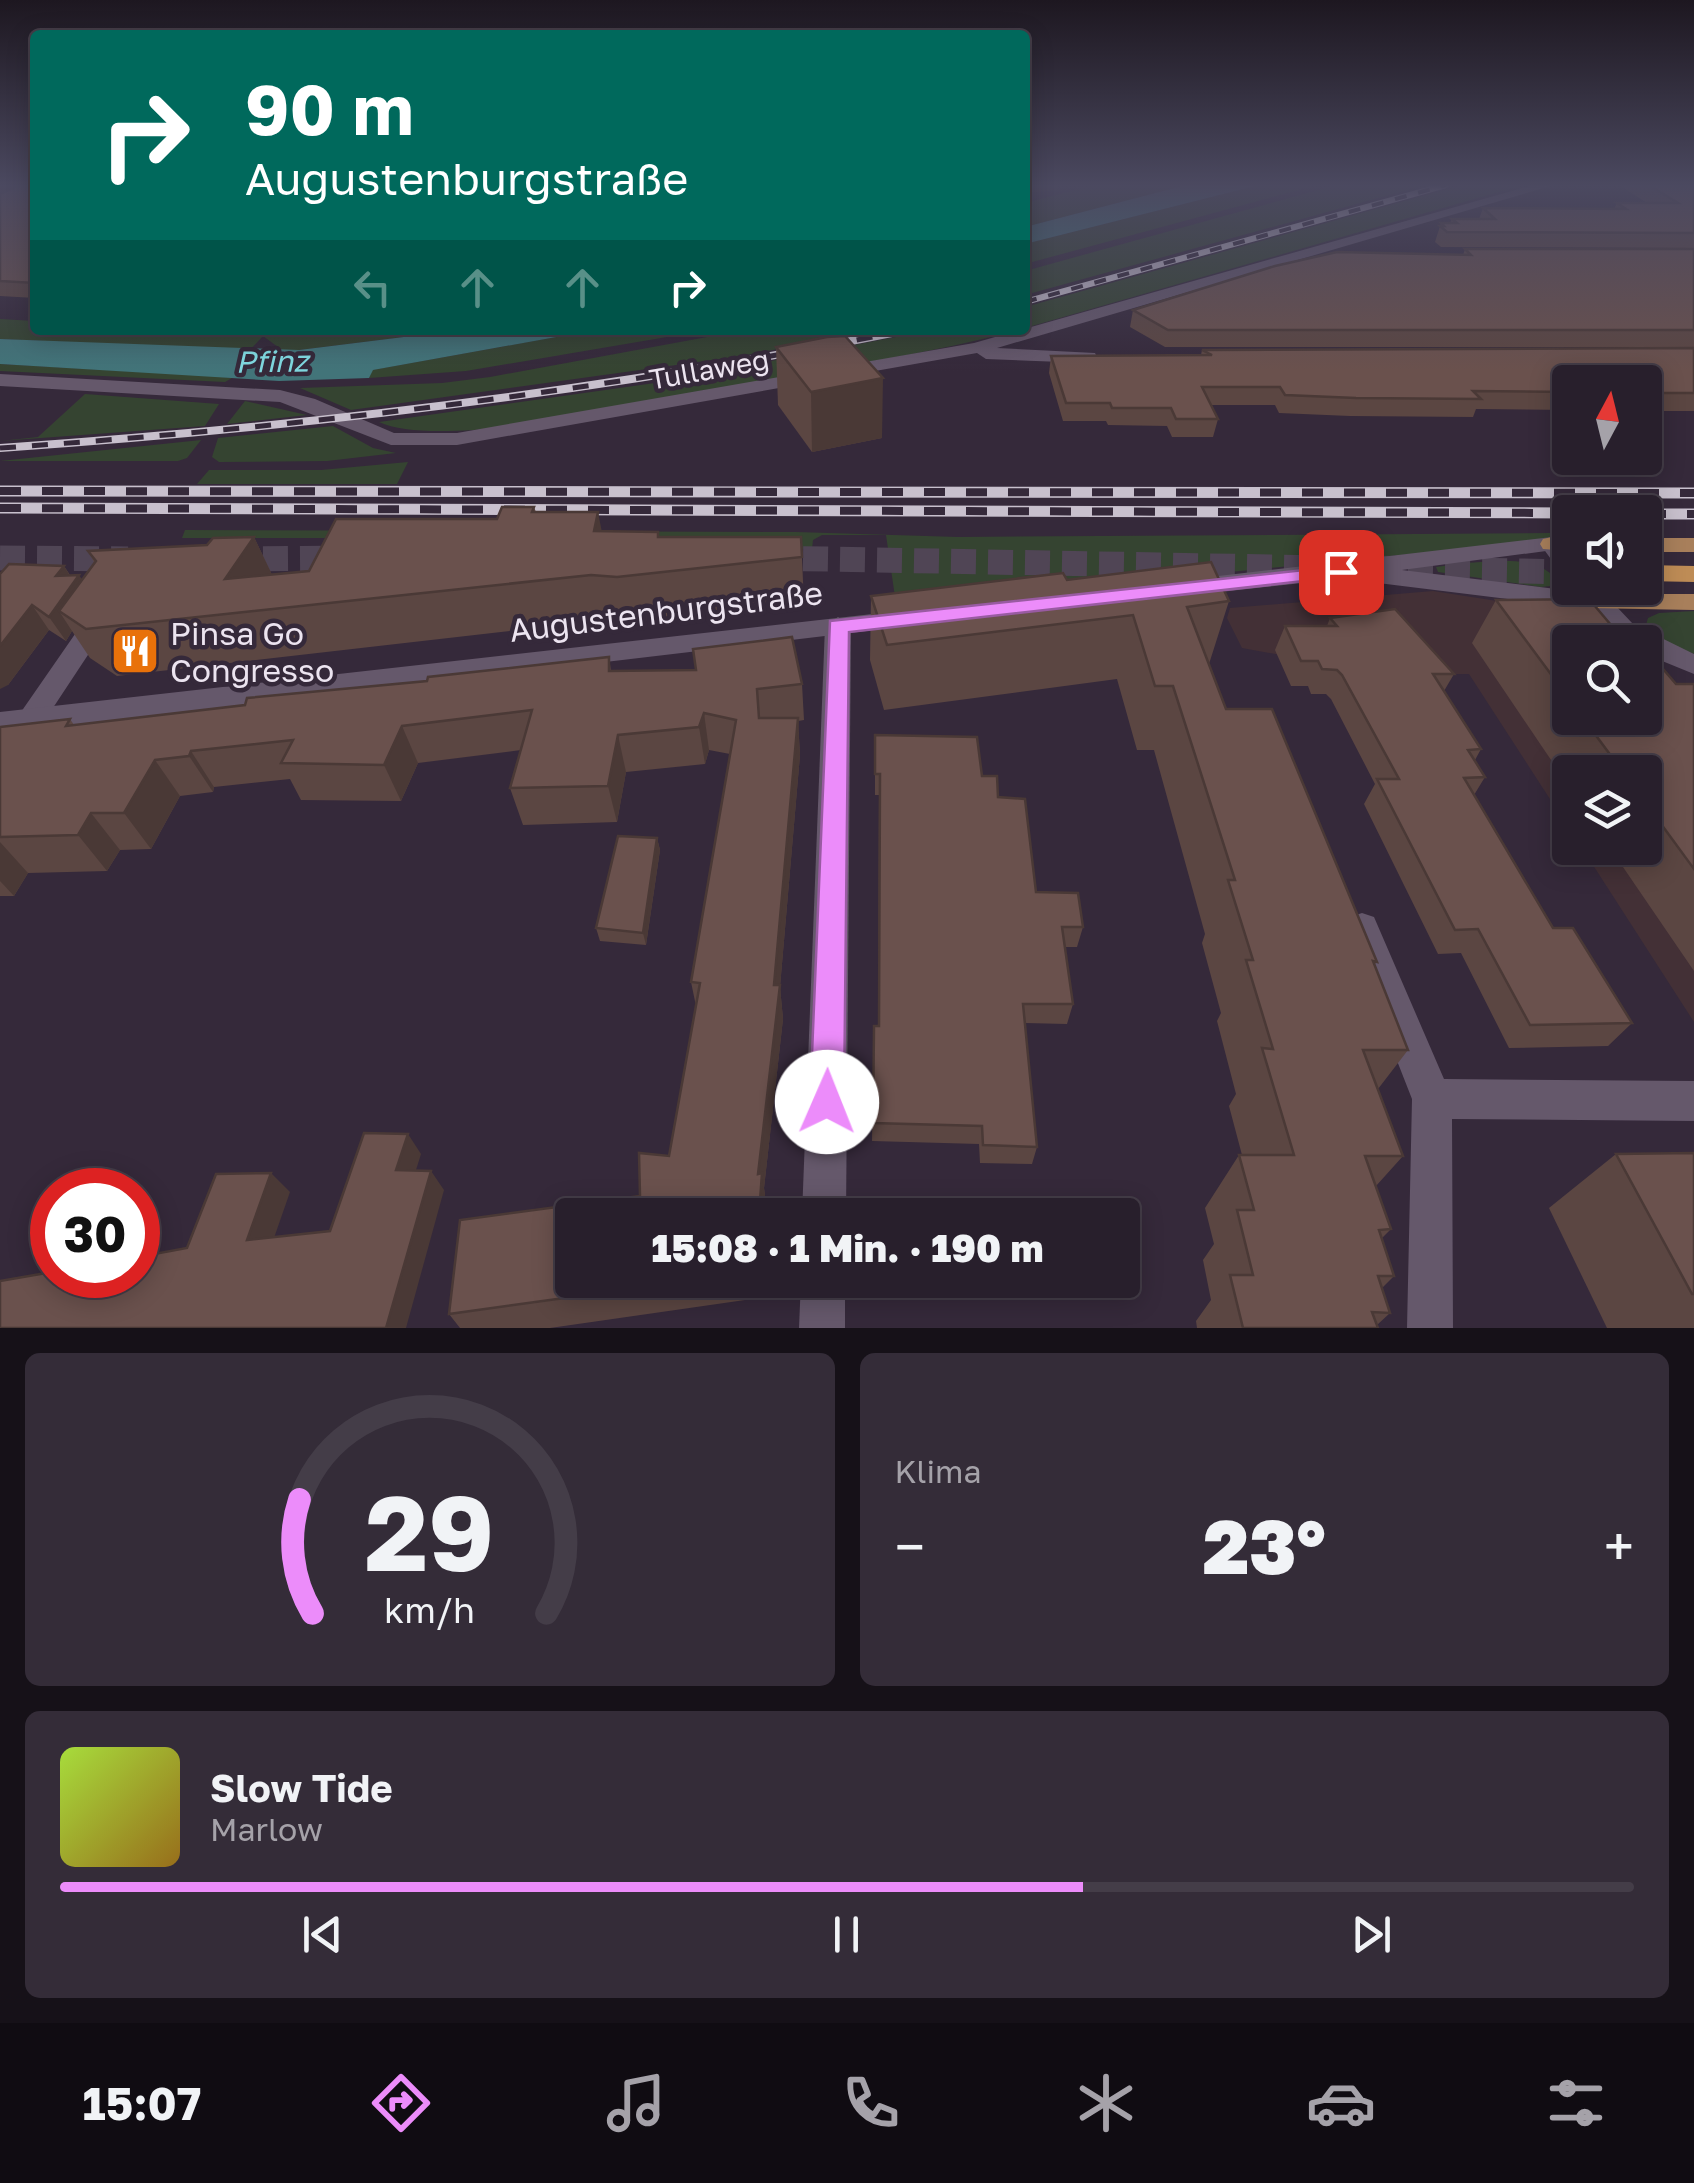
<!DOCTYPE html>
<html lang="de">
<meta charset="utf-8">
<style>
body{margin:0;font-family:"Golos Text",sans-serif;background:#342c38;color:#f1f3f6;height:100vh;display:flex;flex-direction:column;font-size:38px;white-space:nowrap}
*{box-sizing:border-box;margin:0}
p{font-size:32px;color:#a5a2a9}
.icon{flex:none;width:55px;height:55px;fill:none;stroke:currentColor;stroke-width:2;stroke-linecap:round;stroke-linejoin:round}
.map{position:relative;height:1328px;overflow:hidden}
.details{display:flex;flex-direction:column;gap:25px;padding:25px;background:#161118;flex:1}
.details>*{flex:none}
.guide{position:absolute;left:30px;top:30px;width:1000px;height:305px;border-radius:10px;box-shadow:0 5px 25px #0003,0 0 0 2px #443d48;background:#00695c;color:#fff;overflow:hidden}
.needle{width:65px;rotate:7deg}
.tools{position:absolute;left:1552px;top:365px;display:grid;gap:20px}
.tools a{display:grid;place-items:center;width:110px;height:110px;border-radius:10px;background:#281f2c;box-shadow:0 5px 25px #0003,0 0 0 2px #443d48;font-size:50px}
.speed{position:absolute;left:30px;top:1168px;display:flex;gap:20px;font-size:50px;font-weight:700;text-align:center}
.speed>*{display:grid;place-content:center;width:130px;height:130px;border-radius:50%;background:#281f2c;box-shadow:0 5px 25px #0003,0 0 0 2px #443d48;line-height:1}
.speed .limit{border:15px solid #d22;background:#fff;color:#111}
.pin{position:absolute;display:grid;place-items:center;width:85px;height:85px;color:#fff;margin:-42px;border-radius:20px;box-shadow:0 5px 15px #0006}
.me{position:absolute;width:110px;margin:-55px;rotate:1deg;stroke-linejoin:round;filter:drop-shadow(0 0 8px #0008)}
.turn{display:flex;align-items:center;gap:35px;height:210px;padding:0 50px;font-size:45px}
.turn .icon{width:130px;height:130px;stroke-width:2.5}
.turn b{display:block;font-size:70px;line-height:85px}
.lanes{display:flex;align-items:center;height:95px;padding:0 50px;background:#0003;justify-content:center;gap:50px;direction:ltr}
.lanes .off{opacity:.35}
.big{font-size:75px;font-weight:800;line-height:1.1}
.details .tile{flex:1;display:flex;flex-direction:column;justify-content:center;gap:15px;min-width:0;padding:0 35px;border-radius:15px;background:#342c38}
.details .dial{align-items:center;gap:0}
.dial svg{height:260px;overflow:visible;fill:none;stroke:#443d48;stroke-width:7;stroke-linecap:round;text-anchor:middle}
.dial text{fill:#f1f3f6;stroke:none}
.song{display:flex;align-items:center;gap:30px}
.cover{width:120px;height:120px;border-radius:15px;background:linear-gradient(135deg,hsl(80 70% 55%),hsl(40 70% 35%))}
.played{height:10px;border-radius:5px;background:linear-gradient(90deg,#ec8cfa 65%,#443d48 65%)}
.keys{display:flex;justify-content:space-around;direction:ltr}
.heat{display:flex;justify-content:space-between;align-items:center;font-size:55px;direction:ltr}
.details .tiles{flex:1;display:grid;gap:25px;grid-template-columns:1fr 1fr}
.tile:last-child{grid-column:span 2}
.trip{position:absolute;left:555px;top:1198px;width:585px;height:100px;border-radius:10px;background:#281f2c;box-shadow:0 5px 25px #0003,0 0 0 2px #443d48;font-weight:800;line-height:100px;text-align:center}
.dock{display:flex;height:160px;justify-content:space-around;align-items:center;background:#100c12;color:#a5a2a9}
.dock .icon{width:70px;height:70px}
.dock .on{color:#ec8cfa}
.dock b{font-size:45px;color:#f1f3f6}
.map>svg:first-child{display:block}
.commercial{fill:#433036}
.green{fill:#354431}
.water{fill:#427479}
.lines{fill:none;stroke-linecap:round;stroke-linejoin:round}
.trunk-tunnel{stroke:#504555;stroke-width:25;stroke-dasharray:25 12;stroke-linecap:butt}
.minor{fill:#65586b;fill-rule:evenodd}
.tertiary{fill:#65586b;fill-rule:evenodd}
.primary{fill:#a87f5b;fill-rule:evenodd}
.trunk{fill:#be8c56;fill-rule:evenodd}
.rail-far2-casing{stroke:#c8c0cd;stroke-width:6}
.rail-far1-casing{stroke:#c8c0cd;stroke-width:8}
.rail-casing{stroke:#c8c0cd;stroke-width:11}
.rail-far2{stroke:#35293a;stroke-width:4;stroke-dasharray:12;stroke-linecap:butt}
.rail-far1{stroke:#35293a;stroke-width:5;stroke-dasharray:16;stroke-linecap:butt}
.rail{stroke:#35293a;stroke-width:8;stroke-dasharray:21;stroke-linecap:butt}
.wall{fill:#5b4642}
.shaded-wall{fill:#4a3936}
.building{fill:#6a514d;stroke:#4a3936;stroke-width:2.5}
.route{fill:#ec8cfa;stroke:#995ba2;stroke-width:2.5}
.labels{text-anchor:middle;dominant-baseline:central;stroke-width:9;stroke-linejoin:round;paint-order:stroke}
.far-street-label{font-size:28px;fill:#ece4f0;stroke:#35293a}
.far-water-label{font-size:30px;font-style:italic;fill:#7fd6de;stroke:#35293a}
.street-label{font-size:32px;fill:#ece4f0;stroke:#35293a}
.poi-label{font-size:32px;fill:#ece4f0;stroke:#35293a;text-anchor:start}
</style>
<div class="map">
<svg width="1694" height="1328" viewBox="0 0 1694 1328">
<rect width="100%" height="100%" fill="#35293a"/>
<!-- commercial -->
<polygon class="commercial" points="1433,591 1575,613 1570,642 1570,718 1645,718 1694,691 1694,1022 1582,848 1645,848 1645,772 1570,772 1570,830 1469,674 1322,675 1281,655 1242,648 1227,618 1230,608"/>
<!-- green -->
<g class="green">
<polygon points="1094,185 1186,185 1025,227 1025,203"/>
<polygon points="1259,185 1317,185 1025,264 1025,244"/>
<polygon points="1336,185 1425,185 1025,295 1025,271"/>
<polygon points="1462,185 1523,185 1025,328 1025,307"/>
<polygon points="0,319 35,321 35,330 460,330 299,350 282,350 263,336 250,350 242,350 0,339"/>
<polygon points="595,330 708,330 466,371 369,378 372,370"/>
<polygon points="745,330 879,330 741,356 351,410 300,388 442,383 490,377"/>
<path d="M 932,330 L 1017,330 C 934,353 847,365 763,381 C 681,396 447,453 379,422 L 662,382 Z"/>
<polygon points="0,364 215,376 232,378 225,382 0,371"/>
<polygon points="85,394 219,404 205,426 0,441 38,437"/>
<polygon points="245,401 307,415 227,424"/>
<polygon points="333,426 373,448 396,453 327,461 219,462 212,457 218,438"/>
<polygon points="201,440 187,458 178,461 0,461"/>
<polygon points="408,462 397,484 197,484 209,470 321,470"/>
<polygon points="185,530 796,532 958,537 1551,533 1570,533 1570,538 921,603 895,597 886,535 822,535 813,540 812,549 593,550 395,538 182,538"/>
<path d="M 1465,563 C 1496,562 1543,553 1560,585 L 1541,587 L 1438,572 L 1436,567 Z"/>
<polygon points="1694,611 1694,654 1666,642 1646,625 1648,618 1659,613"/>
</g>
<!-- water -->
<g class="water">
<polygon points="1186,185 1259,185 1025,244 1025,227"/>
<polygon points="460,330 595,330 373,370 369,378 279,381 0,364 0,339 299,350"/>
</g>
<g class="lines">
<!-- trunk-tunnel -->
<g class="trunk-tunnel">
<polyline points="0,558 128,559"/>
<polyline points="766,558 1328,568"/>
<polyline points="226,559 353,558"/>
<polyline points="1371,568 1570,572"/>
</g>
<!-- minor -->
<g class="minor">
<polygon points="1533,185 1554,185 997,348 1095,353 1097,357 1088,363 986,359 977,353 457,445 391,445 280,402 0,386 0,374 280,390 315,399 394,433 457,433 974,343"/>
<path d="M 1552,537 C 1572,542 1570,559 1570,576 L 1561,573 L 1540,544 Z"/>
<path d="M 1573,588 L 1599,588 L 1633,624 L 1694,654 L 1694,674 L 1645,654 L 1645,642 C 1613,642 1589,614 1573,588 Z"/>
<polygon points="100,609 113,617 41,726 31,729 21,726 16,719 21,712 91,611"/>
<polygon points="838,617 851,626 846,1215 802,1215 825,626"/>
<polygon points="1362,913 1374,917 1444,1079 1694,1081 1694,1121 1452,1119 1453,1328 1407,1328 1412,1099 1345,928 1350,917"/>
<polygon points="801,1280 845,1280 845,1328 799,1328"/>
</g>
<!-- tertiary -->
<g class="tertiary">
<polygon points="1552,537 1561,539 1564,544 1561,549 1402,570 1596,594 1609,602 1605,608 1596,610 1378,583 1366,576 1184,596 1171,588 1184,580"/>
<polygon points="908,610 921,619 917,625 0,734 0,712"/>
</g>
<!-- primary -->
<g class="primary">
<polygon points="1552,537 1570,537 1570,551 1543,549 1540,544 1543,539"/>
<rect x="1645" y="538" width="49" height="14"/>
<polygon points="1596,594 1694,594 1694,610 1587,608 1583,602"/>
</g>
<!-- trunk -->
<polygon class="trunk" points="1645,565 1694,566 1694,582 1645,581"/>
<!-- rail-far2 casing -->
<g class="rail-far2-casing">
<polyline id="rail-far2" points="1025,302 1446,185"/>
</g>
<!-- rail-far1 casing -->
<g class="rail-far1-casing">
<path id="rail-far1" d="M 0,448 C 305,427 607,391 907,330"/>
</g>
<!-- rail casing -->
<g class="rail-casing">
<g id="rail">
<polyline points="0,491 1694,493"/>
<polyline points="0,508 1570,513"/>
<polyline points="1645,514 1694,514"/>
</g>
</g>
<!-- rail-far2 -->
<use href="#rail-far2" class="rail-far2"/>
<!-- rail-far1 -->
<use href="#rail-far1" class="rail-far1"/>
<!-- rail -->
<use href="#rail" class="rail"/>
</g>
<!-- wall -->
<g class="wall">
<polygon points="0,185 18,185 12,188 35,185 35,298 0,296"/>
<polygon points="1619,185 1694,185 1694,248 1441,247 1435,242 1441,223 1450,223 1452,219 1479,219 1483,208 1614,209 1617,203 1647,203"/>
<polygon points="1465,249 1694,249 1694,347 1165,347 1130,327 1133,310 1463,255"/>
<polygon points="776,347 882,438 812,452 778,405"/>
<polygon points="1694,348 1694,411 1645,411 1645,382 1570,382 1570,410 1476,409 1473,417 1350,416 1279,413 1275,405 1211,405 1218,419 1213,437 1172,437 1167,426 1108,425 1106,421 1063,421 1049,373 1051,356 1201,355 1202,350"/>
<polygon points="534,507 536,512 602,531 658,537 801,537 804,603 626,623 601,621 501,632 117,676 90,658 72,631 66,641 49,630 8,685 0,574 64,566 70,575 82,579 94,562 88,551 207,545 254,537 272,575 309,571 497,519"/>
<polygon points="1067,580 1229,601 1209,664 1226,709 1377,962 1374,965 1408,1050 1378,1089 1403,1156 1376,1186 1391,1229 1382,1238 1394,1276 1382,1288 1390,1313 1377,1325 1378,1328 1197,1328 1196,1321 1211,1300 1203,1260 1214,1244 1205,1208 1239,1155 1242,1155 1229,1106 1236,1094 1217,1021 1221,1013 1202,943 1205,934 1154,750 1137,750 1117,679 884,710 870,660 871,596"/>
<polygon points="1496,600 1570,642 1570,718 1645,718 1676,684 1694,684 1694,971 1610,848 1645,848 1645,772 1570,772 1570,788 1472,643"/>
<polygon points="1330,618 1454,674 1444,691 1481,749 1475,760 1485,777 1474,795 1553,928 1632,1023 1608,1046 1509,1048 1461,953 1438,954 1364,804 1375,784 1331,699 1326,694 1311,694 1308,686 1291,686 1275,650 1285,626 1327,626"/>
<polygon points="792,637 802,684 804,720 798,721 800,755 780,987 783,1019 764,1188 766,1203 765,1215 572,1215 572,1280 760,1280 759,1298 550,1328 460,1328 449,1314 460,1220 640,1196 639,1153 669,1156 696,1006 691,982 730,754 709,750 705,764 626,772 617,822 523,825 510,788 521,750 418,763 401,801 301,800 290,779 214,787 213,792 180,796 151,849 120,850 107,871 28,873 14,896 0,896 0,727 70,719 74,725 245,705 247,698 427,681 428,677 609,657 611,671 696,670 693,649"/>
<polygon points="875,735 982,776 998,797 1036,892 1083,927 1077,947 1065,947 1073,1004 1067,1024 1025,1023 1037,1147 1032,1164 980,1163 979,1144 872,1141 874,1026 878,1026 879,795 875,795"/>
<polygon points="657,838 660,850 646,945 600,941 596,928"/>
<polygon points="1694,1153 1694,1328 1607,1328 1549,1208 1616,1154"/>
</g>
<!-- shaded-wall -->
<g class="shaded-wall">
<polygon points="0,185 18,185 0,196"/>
<polygon points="1025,185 1069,185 1058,186 1057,190 1025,193"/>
<polygon points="883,378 882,438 812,452 811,392"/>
<polygon points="598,512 607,558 603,577 594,531"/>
<polygon points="254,537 276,583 225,579"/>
<polygon points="64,566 74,582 79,575 95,599 59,611 72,631 66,641 49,617 56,576"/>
<polygon points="32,605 49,630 8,685 0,689 0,646"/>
<polygon points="704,713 709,750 705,764 699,727"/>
<polygon points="798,718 800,755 780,987 783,1019 764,1188 766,1203 765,1215 759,1215 758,1174"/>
<polygon points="402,726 418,763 401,801 384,765"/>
<polygon points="618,735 626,772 617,822 608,786"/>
<polygon points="191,751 214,787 213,792 189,756"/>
<polygon points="155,760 180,796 151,849 124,813"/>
<polygon points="91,813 120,850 107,871 78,835"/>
<polygon points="657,838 660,850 646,945 643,933"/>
<polygon points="0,842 28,873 14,896 0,881"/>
<polygon points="408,1134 421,1154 410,1189 396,1170"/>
<polygon points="431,1171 444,1190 406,1328 386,1328"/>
<polygon points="271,1173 290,1192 267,1258 247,1240"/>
<polygon points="756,1280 760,1280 759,1298"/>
</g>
<!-- building -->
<g class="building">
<polygon points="19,185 35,185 35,283 0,281 0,194"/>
<polygon points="1649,185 1694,185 1694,233 1447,232 1440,226 1444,226 1441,223 1457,223 1452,219 1495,219 1483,208 1626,209 1617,203 1678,203"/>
<polygon points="1465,249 1694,249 1694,330 1168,330 1133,310 1275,266 1337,252 1471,255"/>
<polygon points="845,336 883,378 811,392 776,347 827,337"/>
<polygon points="1694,348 1694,393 1645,393 1645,382 1570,382 1570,392 1473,391 1481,399 1356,398 1285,395 1280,387 1202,387 1218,419 1176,419 1171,408 1112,408 1110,403 1066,403 1051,356 1212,355 1202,350"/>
<polygon points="502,507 534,507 532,512 598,512 594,531 658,532 658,537 801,537 802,557 617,577 591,575 86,629 59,611 96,561 88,551 207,545 213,538 254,537 225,579 309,571 336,519 497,519"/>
<polygon points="1211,562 1229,601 1187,607 1226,709 1272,709 1377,962 1373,961 1408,1050 1363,1050 1403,1156 1365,1156 1391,1229 1379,1230 1394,1276 1378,1276 1390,1313 1372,1312 1378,1328 1243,1328 1230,1275 1253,1275 1237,1210 1254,1210 1239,1155 1294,1155 1262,1048 1273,1049 1246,960 1253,960 1228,880 1235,880 1173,686 1155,686 1133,615 887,645 871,596 1063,573 1067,580"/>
<polygon points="9,564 64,566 56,576 79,575 49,617 32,605 0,646 0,574"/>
<polygon points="1589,599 1622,638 1637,638 1641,642 1570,642 1570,700 1496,600"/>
<polygon points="1395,609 1454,674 1433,674 1481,749 1468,750 1485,777 1464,778 1553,928 1573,928 1632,1023 1530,1025 1478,929 1455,930 1377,779 1399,779 1342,675 1337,670 1322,669 1318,661 1301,661 1285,626 1337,626 1330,618"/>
<polygon points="792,637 802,684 757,689 759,718 798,718 774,985 780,985 758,1174 762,1173 759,1215 572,1215 572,1280 695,1280 449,1314 460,1220 640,1196 639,1153 669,1156 700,983 691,982 736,720 704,713 699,727 618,735 608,786 510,788 532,710 402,726 384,765 281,763 293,740 191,751 189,756 155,760 124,813 91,813 78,835 0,837 0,727 70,719 66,726 245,705 247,698 427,681 428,677 609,657 609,671 696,670 693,649"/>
<polygon points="1645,648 1676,684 1694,684 1694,869 1645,802 1645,772 1623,772 1583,718 1645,718"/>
<polygon points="875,735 977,737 982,776 997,776 998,797 1025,799 1036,892 1078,893 1083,927 1062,927 1073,1004 1023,1004 1037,1147 983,1145 982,1126 873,1123 874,1026 879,1026 880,774 875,774"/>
<polygon points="618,836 657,838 643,933 596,928"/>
<polygon points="364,1133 408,1134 396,1170 431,1171 386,1328 0,1328 0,1281 52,1272 52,1275 138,1275 138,1257 187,1248 216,1174 271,1173 247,1240 330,1231"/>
<polygon points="1694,1153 1694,1294 1692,1294 1616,1154"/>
</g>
<!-- sky -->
<linearGradient id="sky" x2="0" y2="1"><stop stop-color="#1d1720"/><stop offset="0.5" stop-color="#4b4960"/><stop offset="1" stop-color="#4b4960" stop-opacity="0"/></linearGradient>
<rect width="1694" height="371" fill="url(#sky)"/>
<!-- route -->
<polygon class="route" points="1341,566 1352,572 1349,576 849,632 844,1102 839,1113 827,1118 815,1113 810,1102 830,621"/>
<!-- icons -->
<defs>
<g id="restaurant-square" transform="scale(2.5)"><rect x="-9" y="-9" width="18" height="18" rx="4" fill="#e8710a" stroke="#35293a"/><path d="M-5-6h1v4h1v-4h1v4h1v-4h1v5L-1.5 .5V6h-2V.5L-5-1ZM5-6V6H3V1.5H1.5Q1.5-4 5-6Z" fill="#fff"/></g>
</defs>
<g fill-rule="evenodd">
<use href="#restaurant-square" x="135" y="651"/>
</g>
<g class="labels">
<!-- far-street labels -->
<g class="far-street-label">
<text transform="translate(709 369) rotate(-10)">Tullaweg</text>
</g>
<!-- far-water labels -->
<g class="far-water-label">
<text transform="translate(272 361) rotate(-1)">Pfinz</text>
</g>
<!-- street labels -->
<g class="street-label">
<text transform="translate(666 611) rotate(-7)">Augustenburgstraße</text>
</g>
<!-- poi labels -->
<g class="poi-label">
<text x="170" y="633">Pinsa Go<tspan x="170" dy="37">Congresso</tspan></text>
</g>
</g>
</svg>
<div class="tools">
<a><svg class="needle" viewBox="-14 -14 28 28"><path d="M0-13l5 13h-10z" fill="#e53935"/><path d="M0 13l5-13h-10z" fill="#a5a2a9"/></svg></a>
<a><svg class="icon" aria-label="sound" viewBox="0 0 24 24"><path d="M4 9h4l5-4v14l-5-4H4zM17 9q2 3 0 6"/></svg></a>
<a><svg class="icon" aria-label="search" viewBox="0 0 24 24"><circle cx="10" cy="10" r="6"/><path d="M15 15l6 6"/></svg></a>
<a><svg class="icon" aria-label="layers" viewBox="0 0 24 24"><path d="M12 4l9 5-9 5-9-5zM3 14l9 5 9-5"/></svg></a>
</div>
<div class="speed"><div class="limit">30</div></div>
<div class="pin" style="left:1341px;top:572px;background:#d93025"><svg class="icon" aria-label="arrive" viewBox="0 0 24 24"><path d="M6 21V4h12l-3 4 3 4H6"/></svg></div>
<svg class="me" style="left:827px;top:1102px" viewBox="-20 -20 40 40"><circle r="19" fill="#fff"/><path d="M0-13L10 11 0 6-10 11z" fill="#ec8cfa"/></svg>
<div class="trip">15:08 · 1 Min. · 190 m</div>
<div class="guide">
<div class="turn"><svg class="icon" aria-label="right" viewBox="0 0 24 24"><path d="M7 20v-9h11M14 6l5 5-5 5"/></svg><div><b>90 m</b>Augustenburgstraße</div></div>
<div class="lanes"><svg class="icon off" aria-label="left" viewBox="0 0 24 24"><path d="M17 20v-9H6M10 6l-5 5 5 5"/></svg><svg class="icon off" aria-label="ahead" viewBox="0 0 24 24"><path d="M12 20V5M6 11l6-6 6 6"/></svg><svg class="icon off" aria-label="ahead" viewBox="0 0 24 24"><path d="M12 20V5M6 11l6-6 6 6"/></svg><svg class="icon" aria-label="right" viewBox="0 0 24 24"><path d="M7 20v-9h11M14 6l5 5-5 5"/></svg></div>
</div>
</div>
<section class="details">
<div class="tiles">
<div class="tile dial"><svg viewBox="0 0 100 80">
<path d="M14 69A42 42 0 1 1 86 69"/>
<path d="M14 69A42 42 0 0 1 10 34" stroke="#ec8cfa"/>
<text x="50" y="56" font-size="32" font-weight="700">29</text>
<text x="50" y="72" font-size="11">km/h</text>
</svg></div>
<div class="tile"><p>Klima</p>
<div class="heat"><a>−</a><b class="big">23°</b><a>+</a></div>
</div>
<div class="tile">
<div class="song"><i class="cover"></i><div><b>Slow Tide</b><p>Marlow</p></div></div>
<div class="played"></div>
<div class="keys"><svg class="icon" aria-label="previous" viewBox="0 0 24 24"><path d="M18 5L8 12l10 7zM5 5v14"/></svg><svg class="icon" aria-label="pause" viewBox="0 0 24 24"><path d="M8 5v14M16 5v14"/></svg><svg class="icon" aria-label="next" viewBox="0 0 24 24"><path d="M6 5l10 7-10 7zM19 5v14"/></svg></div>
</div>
</div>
</section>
<nav class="dock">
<b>15:07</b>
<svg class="icon on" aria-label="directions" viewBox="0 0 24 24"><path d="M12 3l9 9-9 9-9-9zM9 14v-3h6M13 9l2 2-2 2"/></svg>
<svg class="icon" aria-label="music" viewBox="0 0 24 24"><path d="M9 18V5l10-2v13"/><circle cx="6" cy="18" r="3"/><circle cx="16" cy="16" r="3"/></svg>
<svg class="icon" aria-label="phone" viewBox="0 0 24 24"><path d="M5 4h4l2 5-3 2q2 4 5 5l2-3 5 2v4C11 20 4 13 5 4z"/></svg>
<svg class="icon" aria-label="climate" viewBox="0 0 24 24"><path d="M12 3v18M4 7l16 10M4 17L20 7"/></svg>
<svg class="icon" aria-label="car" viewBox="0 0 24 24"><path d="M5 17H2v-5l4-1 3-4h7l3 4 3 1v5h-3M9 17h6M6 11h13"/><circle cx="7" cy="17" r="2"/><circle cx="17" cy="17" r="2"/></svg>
<svg class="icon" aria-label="filters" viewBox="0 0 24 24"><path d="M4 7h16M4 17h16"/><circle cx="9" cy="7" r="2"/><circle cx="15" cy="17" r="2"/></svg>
</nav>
